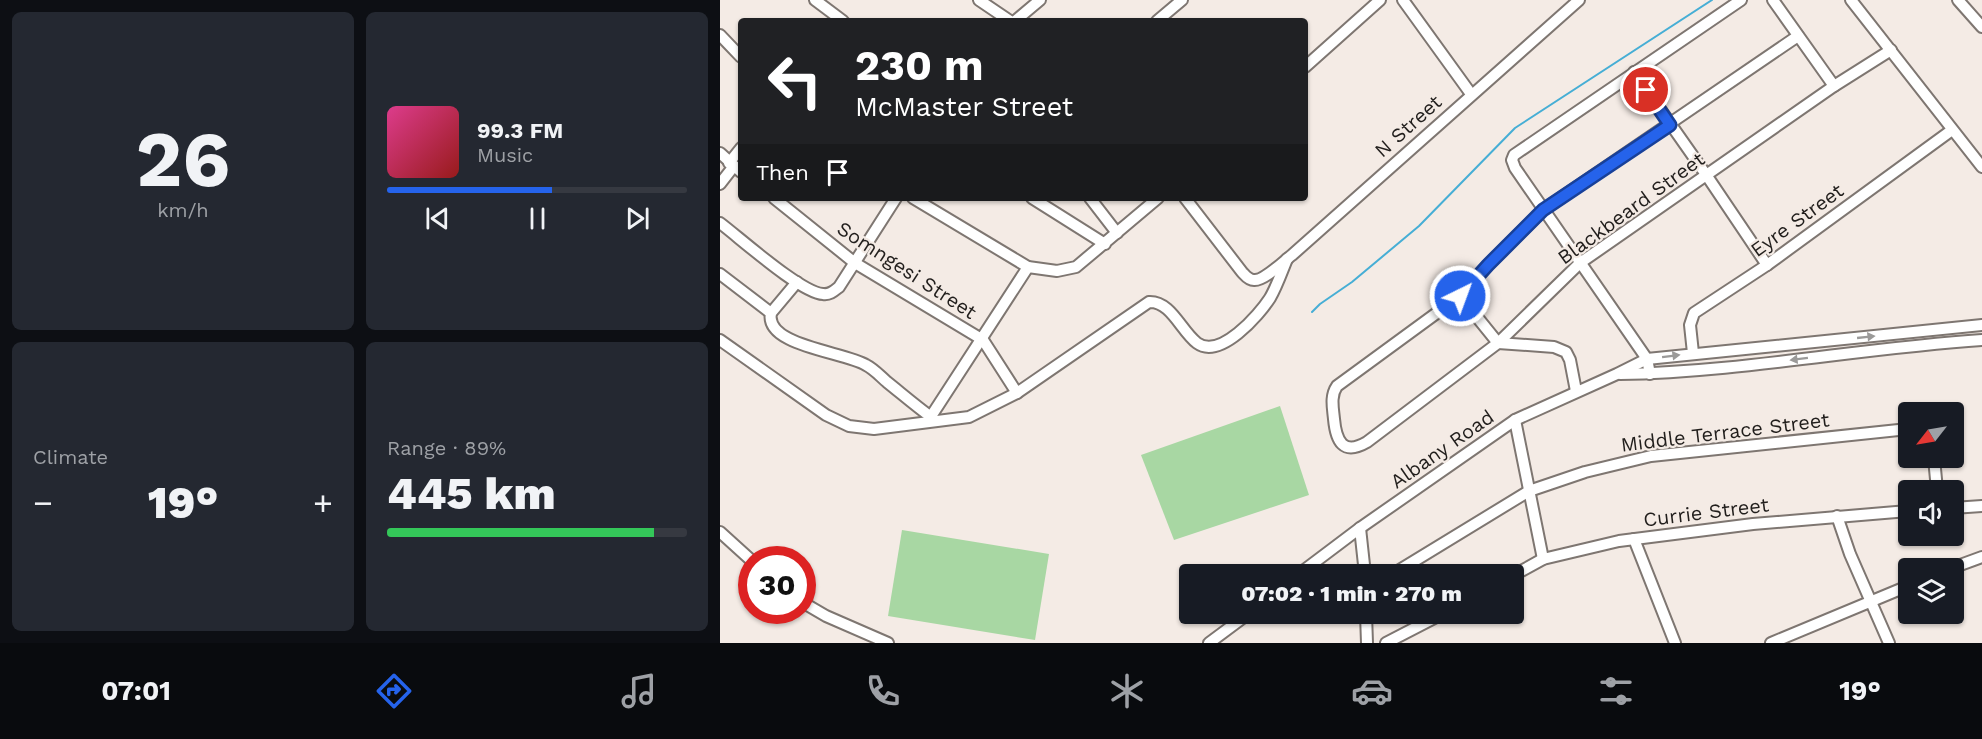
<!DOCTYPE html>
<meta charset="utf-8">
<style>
body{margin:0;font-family:"Work Sans",sans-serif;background:#242831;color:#f1f3f6;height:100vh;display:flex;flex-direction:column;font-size:22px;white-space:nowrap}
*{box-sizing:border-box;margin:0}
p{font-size:20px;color:#9ea1a6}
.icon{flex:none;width:33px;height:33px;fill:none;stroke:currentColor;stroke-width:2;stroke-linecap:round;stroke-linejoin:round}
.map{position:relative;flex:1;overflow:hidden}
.side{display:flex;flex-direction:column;gap:12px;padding:12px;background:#0d0f14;width:720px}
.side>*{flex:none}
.top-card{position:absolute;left:18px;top:18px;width:570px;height:183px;border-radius:6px;box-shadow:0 2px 4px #0004;background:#202124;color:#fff;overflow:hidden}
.needle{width:39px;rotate:239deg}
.fabs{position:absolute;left:1178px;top:402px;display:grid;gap:12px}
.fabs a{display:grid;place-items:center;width:66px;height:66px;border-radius:6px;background:#171b24;box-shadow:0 2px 4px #0004;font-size:30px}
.speed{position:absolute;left:18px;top:546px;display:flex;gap:12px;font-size:30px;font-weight:700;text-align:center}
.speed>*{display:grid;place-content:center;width:78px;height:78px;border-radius:50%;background:#171b24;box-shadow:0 2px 4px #0004;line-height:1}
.speed .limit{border:9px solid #d22;background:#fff;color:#111}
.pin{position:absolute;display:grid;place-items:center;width:51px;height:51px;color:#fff;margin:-26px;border:3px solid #fff;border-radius:50%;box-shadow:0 2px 6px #0007}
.me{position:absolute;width:66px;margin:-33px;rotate:42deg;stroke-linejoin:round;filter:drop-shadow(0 0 4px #0008)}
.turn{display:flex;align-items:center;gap:21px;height:126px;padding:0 18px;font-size:27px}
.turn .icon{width:78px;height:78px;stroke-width:2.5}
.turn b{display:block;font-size:42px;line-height:51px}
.then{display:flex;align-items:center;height:57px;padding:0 18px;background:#0003;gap:12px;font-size:22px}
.big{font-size:45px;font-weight:800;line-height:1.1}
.side .widget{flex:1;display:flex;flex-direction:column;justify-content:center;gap:9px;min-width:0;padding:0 21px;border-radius:9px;background:#242831}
.side .dial{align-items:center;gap:0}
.dial b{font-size:78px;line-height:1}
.song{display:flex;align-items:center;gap:18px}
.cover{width:72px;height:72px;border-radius:9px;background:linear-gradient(135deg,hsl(330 70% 55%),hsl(0 70% 35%))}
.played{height:6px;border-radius:3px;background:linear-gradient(90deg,#2563eb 55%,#363941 55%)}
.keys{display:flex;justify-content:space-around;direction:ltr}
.heat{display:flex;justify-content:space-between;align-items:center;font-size:33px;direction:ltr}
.charge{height:9px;border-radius:4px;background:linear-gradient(90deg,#34c759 89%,#363941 0)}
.side .tiles{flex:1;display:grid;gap:12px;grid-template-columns:repeat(2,1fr)}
.trip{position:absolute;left:459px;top:564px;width:345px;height:60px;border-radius:6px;background:#171b24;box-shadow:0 2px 4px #0004;font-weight:800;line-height:60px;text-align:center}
.tabs{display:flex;height:96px;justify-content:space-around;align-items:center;background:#090b0e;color:#9ea1a6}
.tabs .icon{width:42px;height:42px}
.tabs .selected{color:#2563eb}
.tabs b{font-size:27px;color:#f1f3f6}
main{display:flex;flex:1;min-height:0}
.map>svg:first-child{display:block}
.green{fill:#a8d7a3}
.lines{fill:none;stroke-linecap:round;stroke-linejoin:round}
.stream{stroke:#46aed5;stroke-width:2}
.minor-casing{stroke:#7e7671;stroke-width:14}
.minor{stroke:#fff;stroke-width:10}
.oneway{fill:#9b9a99}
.route-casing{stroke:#184099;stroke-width:15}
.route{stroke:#2563eb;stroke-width:10}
.labels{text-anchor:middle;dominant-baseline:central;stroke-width:4.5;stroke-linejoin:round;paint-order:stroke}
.street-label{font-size:20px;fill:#211e1c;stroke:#f4ebe5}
</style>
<main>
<section class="side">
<div class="tiles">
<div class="widget dial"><b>26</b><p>km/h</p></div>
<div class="widget">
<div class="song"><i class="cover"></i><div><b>99.3 FM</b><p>Music</p></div></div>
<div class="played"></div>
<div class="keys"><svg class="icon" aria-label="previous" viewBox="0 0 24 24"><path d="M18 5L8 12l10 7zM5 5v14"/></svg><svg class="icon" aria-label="pause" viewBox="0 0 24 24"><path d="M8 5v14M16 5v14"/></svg><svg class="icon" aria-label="next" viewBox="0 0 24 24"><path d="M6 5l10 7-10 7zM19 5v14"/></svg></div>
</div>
<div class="widget"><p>Climate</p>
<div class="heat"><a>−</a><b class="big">19°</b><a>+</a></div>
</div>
<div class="widget"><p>Range · 89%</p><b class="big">445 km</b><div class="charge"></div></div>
</div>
</section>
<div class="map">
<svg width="1262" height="643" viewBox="0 0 1262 643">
<rect width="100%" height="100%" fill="#f4ebe5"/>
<!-- green -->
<g class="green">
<polygon points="560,406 589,495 454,540 421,455"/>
<polygon points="182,530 329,554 315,640 168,616"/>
</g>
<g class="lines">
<!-- stream -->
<polyline class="stream" points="592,312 600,304 632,282 699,226 795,128 992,0"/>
<!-- minor casing -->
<g class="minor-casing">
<g id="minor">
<polyline points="95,0 123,21"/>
<polyline points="259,0 290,21"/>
<polyline points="683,0 751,94"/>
<polyline points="1053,0 1114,86"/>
<polyline points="1131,0 1262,167"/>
<polyline points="1238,0 1262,27"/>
<polyline points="295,21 320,0"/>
<polyline points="437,21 462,0"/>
<polyline points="0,35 21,57"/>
<path d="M 1078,36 L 823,210 L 768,265 L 740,296 L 617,386 C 610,396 613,408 614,419 C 616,441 623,456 647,442 L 778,343 L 860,263 L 1114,86 L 1171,50"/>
<polyline points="585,67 660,0"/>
<polyline points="914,72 987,176 1047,265"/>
<polyline points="0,153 21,172"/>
<polyline points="9,163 21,148"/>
<polyline points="0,184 14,166"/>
<path d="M 54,198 L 135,263 L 263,340 L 297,393 L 429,302 C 451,301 461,331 477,343 C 500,360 539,315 550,298 C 557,286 562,271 567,259"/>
<polyline points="193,198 308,267 337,271 356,267 438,198"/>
<polyline points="312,198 385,244"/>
<polyline points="370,198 397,233"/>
<path d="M 465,198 L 522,272 C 525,275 528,280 534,280 C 544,281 564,261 572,255 L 859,0"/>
<path d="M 0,223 C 20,238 81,293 103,294 C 110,295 114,291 119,287 L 176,198"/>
<polyline points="0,274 51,313"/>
<path d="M 77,282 L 51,313 C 44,346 125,352 146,365 C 154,369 160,376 167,382 C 182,394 196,406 211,417"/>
<polyline points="740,296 778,343 834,347 846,352 850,360 856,391"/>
<polyline points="0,340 106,415 129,426 154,429 249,417 297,393"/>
<polyline points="973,353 970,325 974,313 1047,265 1232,130"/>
<path d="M 900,374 C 1021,372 1141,348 1262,340"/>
<polyline points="930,374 927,359 795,168 792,160 794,155 1021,0"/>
<polyline points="795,420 823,559"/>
<polyline points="208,421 308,267"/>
<polyline points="1214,458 1217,490"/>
<polyline points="1233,508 1262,506"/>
<polyline points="1117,516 1130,554 1169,643"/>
<polyline points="640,528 645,574"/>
<polyline points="0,532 32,561"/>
<polyline points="914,539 955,643"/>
<polyline points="1232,568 1262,557"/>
<polyline points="579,574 640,528 795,420 897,374 927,359 1262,325"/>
<polyline points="673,574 809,491 865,472 931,456 1188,429"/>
<polyline points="794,575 823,559 899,541 1033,524 1188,511"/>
<polyline points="82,602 106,616 168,643"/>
<polyline points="646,614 647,643"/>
<polyline points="489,643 528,614"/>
<polyline points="666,643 722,614"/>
<polyline points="1051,643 1188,586"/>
</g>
</g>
<!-- minor -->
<use href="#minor" class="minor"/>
</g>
<!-- one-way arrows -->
<defs><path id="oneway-solid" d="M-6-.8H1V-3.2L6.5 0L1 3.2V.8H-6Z" transform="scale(1.5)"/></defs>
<g class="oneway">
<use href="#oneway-solid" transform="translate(1146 337) rotate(-6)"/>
<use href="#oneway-solid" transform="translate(951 356) rotate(-7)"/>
<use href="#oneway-solid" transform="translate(1079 359) rotate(173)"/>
</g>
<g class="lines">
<!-- route casing -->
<g class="route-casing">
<polyline id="route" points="740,296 768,265 823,210 950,125 926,90"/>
</g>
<!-- route -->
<use href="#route" class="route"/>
</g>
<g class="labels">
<!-- street labels -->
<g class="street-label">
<text transform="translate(688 126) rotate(-42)">N Street</text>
<text transform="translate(911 208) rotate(-36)">Blackbeard Street</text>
<text transform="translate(1077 220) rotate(-36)">Eyre Street</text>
<text transform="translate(187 270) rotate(33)">Somngesi Street</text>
<text transform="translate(1005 432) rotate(-7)">Middle Terrace Street</text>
<text transform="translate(722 449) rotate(-35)">Albany Road</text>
<text transform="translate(986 512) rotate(-7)">Currie Street</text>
</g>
</g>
</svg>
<div class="fabs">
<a><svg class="needle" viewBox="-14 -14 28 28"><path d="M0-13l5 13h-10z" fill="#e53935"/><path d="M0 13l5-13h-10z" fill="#9ea1a6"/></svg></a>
<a><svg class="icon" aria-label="sound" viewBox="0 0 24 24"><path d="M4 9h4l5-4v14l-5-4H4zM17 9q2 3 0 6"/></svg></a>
<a><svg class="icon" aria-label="layers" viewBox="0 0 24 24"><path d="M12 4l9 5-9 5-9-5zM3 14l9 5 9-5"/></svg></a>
</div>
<div class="speed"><div class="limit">30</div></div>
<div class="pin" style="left:926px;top:90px;background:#d93025"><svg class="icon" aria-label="arrive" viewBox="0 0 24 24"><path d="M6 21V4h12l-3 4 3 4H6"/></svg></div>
<svg class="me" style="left:740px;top:296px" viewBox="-20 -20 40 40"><circle r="17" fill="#2563eb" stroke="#fff" stroke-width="3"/><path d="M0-11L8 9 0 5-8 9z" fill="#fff"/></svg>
<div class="trip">07:02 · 1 min · 270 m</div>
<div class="top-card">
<div class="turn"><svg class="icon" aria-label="left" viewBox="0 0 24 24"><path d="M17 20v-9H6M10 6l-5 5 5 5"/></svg><div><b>230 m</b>McMaster Street</div></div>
<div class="then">Then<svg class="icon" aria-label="arrive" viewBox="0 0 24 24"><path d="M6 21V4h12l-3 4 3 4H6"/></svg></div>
</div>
</div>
</main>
<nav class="tabs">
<b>07:01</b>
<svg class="icon selected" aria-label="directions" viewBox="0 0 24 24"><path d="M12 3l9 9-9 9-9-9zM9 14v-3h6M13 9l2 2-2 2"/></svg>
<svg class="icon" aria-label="music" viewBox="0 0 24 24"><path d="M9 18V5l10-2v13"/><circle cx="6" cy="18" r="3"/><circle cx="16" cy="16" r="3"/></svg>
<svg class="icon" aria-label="phone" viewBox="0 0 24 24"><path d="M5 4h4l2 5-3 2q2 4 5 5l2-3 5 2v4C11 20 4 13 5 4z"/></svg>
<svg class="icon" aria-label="climate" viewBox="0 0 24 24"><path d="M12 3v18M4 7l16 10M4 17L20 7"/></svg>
<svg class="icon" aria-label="car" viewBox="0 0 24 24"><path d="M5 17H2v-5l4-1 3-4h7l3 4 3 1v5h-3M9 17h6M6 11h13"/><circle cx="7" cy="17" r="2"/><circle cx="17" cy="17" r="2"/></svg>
<svg class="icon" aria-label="filters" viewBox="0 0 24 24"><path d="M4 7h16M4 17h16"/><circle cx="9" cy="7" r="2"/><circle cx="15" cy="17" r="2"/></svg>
<b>19°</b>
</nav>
